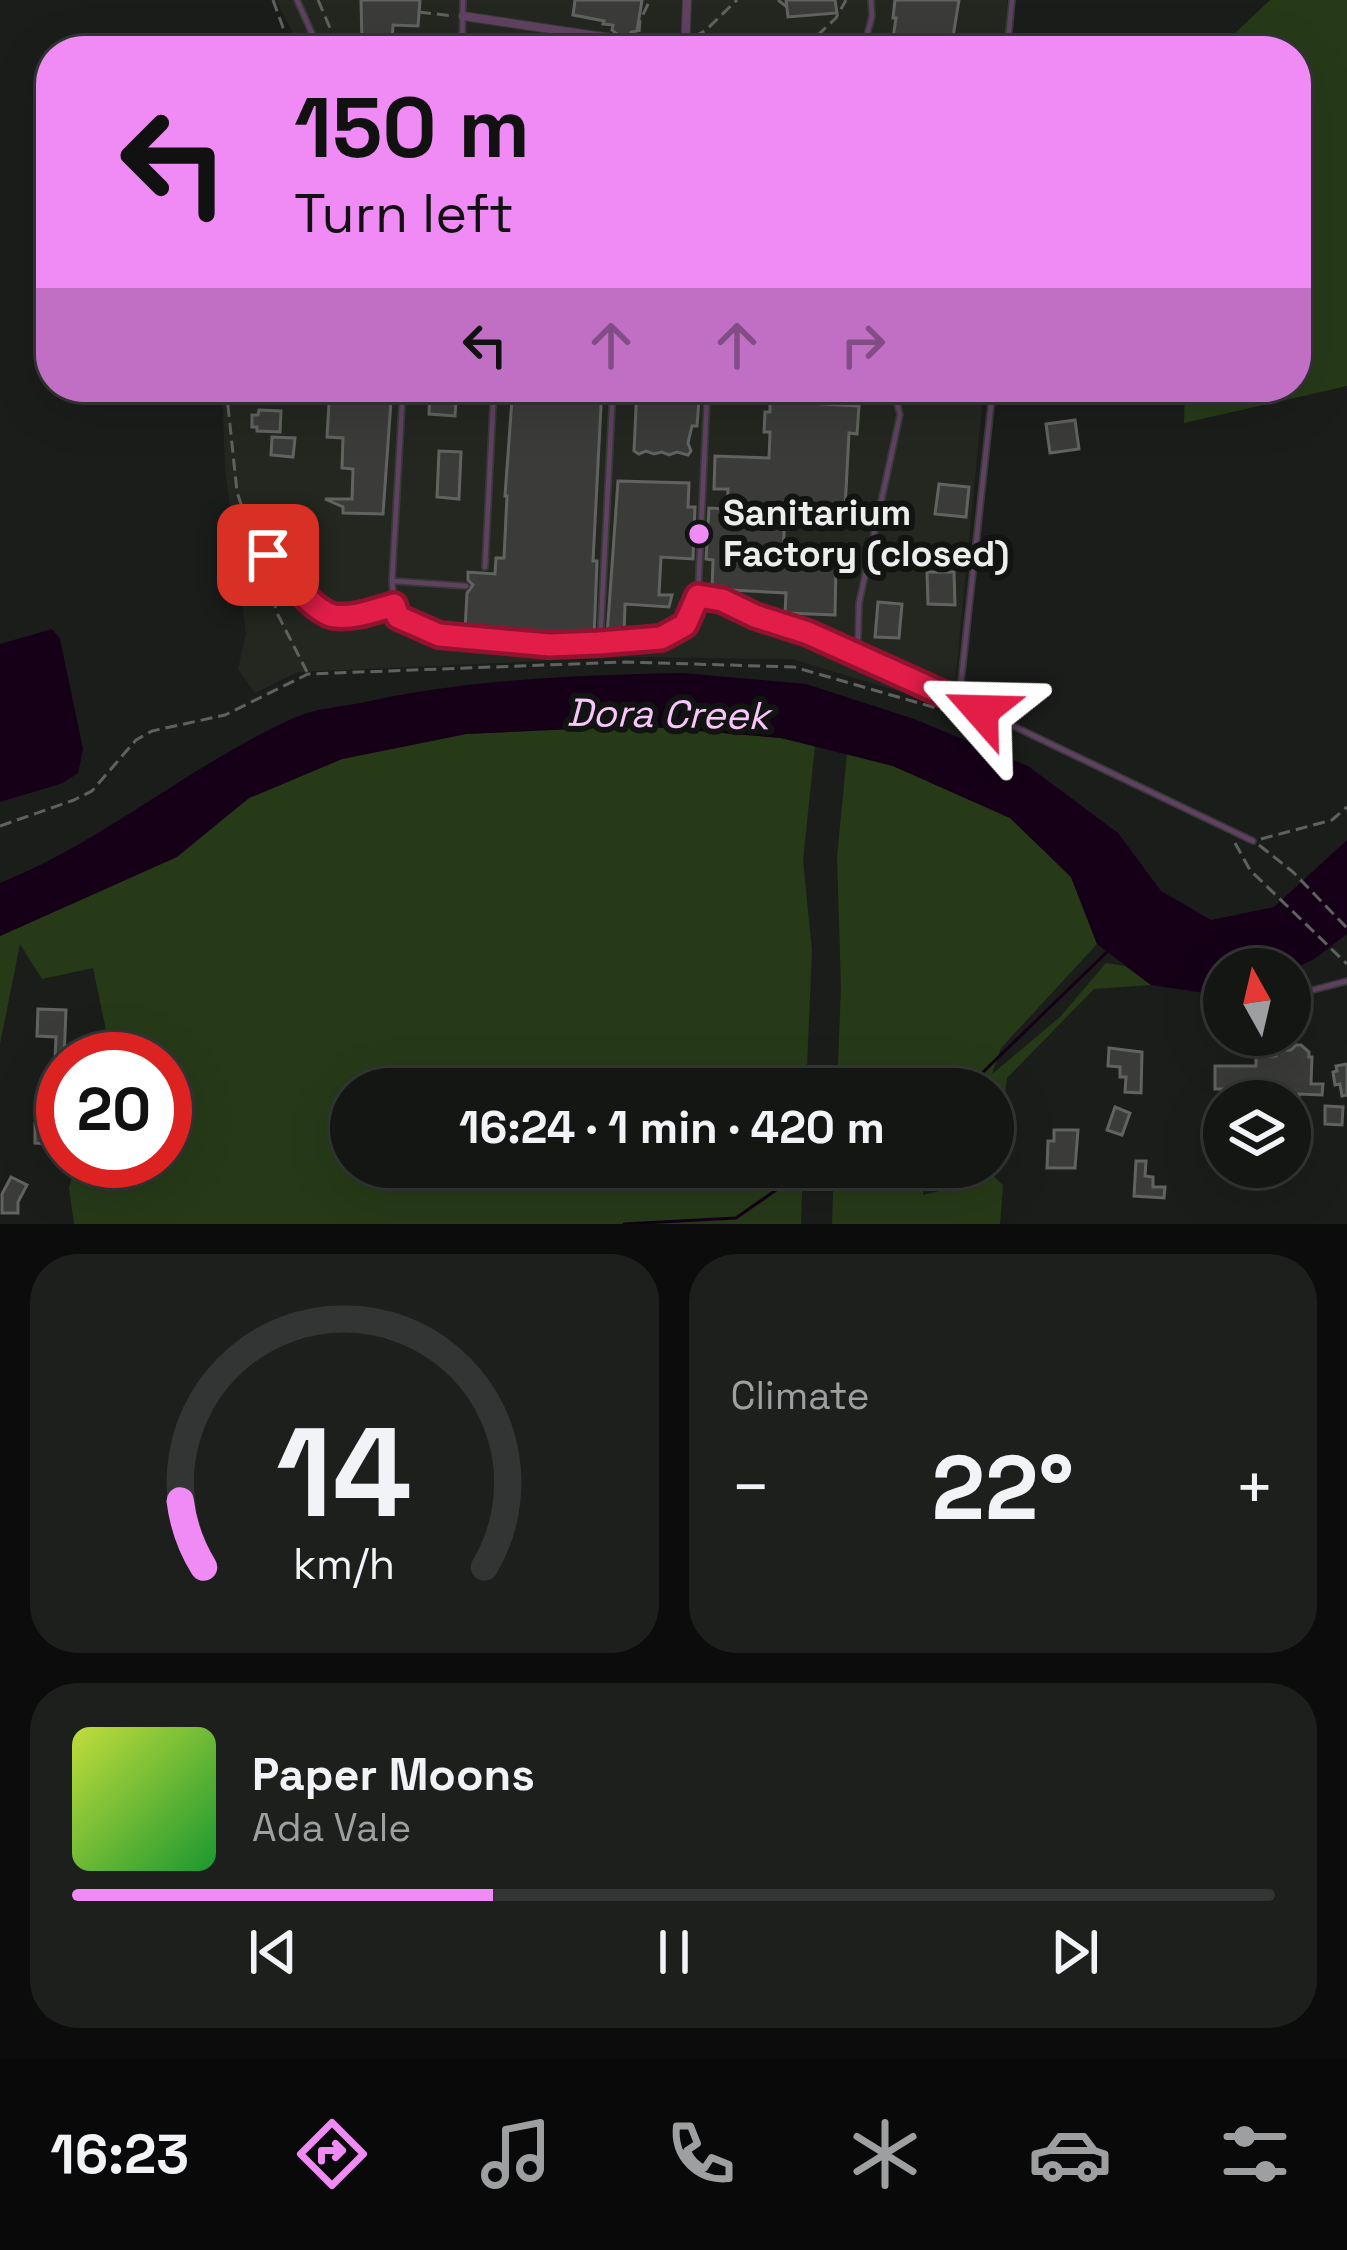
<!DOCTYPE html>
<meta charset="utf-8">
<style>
body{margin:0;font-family:"Space Grotesk",sans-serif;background:#1d1f1d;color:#f1f3f6;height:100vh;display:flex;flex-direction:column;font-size:45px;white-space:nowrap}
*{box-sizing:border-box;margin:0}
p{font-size:39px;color:#9d9fa0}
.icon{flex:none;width:66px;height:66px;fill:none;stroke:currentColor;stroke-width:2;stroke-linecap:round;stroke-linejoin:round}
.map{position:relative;height:1224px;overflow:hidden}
.details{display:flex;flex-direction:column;gap:30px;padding:30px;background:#0b0c0b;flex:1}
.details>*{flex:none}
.hud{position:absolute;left:36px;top:36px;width:1275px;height:366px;border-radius:48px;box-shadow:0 12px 48px #0002,0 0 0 3px #333534;background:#f08bf5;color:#111;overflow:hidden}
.needle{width:78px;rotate:352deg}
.tools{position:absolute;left:1203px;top:948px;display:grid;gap:24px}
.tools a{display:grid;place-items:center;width:108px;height:108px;border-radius:50%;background:#141614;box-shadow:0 12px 48px #0002,0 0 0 3px #333534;font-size:60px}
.speed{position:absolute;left:36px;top:1032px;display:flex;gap:24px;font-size:60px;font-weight:700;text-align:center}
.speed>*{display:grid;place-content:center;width:156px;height:156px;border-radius:50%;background:#141614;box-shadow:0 12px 48px #0002,0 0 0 3px #333534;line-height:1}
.speed .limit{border:18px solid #d22;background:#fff;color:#111}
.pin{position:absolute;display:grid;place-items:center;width:102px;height:102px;color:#fff;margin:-51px;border-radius:24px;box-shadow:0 6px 18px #0006}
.me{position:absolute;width:132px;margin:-66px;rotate:295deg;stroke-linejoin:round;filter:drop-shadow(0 0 9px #0008)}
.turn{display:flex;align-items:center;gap:42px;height:252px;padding:0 60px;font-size:54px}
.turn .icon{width:156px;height:156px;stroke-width:2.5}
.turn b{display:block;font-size:84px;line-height:102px}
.lanes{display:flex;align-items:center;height:114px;padding:0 60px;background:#0003;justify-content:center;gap:60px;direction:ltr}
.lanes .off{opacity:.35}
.big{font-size:90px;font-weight:800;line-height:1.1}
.details .widget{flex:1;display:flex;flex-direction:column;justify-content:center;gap:18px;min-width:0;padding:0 42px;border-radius:48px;background:#1d1f1d}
.details .dial{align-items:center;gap:0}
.dial svg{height:312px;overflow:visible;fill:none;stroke:#333534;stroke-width:7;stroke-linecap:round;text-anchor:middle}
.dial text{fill:#f1f3f6;stroke:none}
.song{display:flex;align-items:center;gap:36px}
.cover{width:144px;height:144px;border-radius:18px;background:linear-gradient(135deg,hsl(70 70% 55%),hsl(130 70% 35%))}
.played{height:12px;border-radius:6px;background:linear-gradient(90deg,#f08bf5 35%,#333534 35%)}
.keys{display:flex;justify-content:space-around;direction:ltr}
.heat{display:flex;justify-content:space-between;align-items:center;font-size:66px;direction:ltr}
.details .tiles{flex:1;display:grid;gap:30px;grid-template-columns:1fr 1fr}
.widget:last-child{grid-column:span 2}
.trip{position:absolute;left:330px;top:1068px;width:684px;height:120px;border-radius:60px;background:#141614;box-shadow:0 12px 48px #0002,0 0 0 3px #333534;font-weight:800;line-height:120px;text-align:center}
.tabs{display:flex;height:192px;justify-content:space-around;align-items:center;background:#080908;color:#9d9fa0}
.tabs .icon{width:84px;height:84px}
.tabs .selected{color:#f08bf5}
.tabs b{font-size:54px;color:#f1f3f6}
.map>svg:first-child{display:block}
.built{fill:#232720}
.green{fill:#263a18}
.water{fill:#150017}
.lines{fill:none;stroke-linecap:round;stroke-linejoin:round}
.stream{stroke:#150017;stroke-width:3}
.building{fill:#3b3c3a;stroke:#616360;stroke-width:3}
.pedestrian-tunnel{stroke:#3a3c3a;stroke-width:8;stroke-dasharray:8 4;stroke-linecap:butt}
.service-casing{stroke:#383a38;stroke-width:8}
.pedestrian-casing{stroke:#383a38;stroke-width:10}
.path{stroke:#5f615f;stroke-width:3;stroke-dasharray:12 6;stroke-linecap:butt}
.service{stroke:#614162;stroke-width:4.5}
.pedestrian{stroke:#614162;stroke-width:8}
.route-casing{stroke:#92132f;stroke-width:30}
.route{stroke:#e11d48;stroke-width:21}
.poi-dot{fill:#f08bf5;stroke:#121412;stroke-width:4.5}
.labels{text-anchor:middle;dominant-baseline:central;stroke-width:12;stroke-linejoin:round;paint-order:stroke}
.poi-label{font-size:36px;font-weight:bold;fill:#ecedec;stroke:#121412;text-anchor:start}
.water-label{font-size:39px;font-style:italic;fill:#fac5fc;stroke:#121412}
</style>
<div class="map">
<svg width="1347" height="1224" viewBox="0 0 1347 1224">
<rect width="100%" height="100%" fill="#1b1d1b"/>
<!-- built -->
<g class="built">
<polygon points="276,0 1007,0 1005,47 1152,51 302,51"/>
<polygon points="222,387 984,387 955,684 944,705 792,659 632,657 298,672 255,693 238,669 246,634 225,467"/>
</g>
<!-- green -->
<g class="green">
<polygon points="1270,0 1347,0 1347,386 1184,423 1185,387 1296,387 1296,51 1216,51"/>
<polygon points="640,726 781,738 815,746 803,860 812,951 806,1089 351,1089 351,1167 803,1167 801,1224 74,1224 69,1188 76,1161 165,1161 165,1059 112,1059 93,968 42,979 20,944 0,1044 0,936 176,857 249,798 342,759 466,734"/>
<polygon points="847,754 893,766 1010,818 1071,877 1097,944 1001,1048 992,1074 1060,1017 1106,963 1125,966 1151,985 1094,989 1007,1078 1003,1110 993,1110 993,1089 837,1089 841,988 837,857"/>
<polygon points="834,1167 923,1167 923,1195 955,1187 972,1167 984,1167 1003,1185 1000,1224 832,1224"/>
</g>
<!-- water -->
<g class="water">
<polygon points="52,629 60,639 83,749 78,773 63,783 0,802 0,644"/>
<path d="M 683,673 L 806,684 L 914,719 L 1028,766 L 1118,833 L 1161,891 L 1211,920 L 1274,907 L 1347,840 L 1347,934 L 1314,959 L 1290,971 L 1224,969 L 1224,996 L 1151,985 L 1097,944 L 1071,877 L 1010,818 L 893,766 L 781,738 L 640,726 L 466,734 L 342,759 L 249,798 L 177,857 L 0,936 L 0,883 C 105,841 191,764 294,718 C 315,708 343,707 365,702 C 471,679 576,675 683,673 Z"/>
</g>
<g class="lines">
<!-- stream -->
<g class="stream">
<polyline points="941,1089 979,1076 1108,951"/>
<polyline points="624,1224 736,1218 809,1167"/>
</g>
</g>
<!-- building -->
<g class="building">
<polygon points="361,0 420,0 418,26 393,25 392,44 362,42"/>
<polygon points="575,0 642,0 637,31 631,32 628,38 629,44 634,47 634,51 608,51 609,46 618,40 617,34 612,30 613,25 603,24 604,21 573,15"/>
<polygon points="786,0 835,0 837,13 788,17"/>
<polygon points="895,0 959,0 953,37 959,38 957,51 891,51 896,18 893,18"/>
<polygon points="330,387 392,387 383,514 343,513 343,507 325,499 352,499 353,469 342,468 343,438 327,437"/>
<polygon points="430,387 457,387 455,416 429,414"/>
<polygon points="510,387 602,387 593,561 597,561 594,637 465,631 467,593 473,585 468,580 468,572 495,574 496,558 504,558 507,496 505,496 512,399 509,399"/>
<polygon points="637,387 664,387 667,400 699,401 697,426 692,426 688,443 691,451 688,455 677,452 669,455 662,452 654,454 646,451 639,454 634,451"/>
<polygon points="770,401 859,406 857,434 849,433 845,509 785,506 783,561 836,564 835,615 785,613 786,593 712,589 713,560 706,559 709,508 727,509 728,489 714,489 715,456 769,458 770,432 764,432 765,412 770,412"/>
<polygon points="259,410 281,411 280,432 257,431 257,427 252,427 252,415 258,415"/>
<polygon points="1075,420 1079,449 1050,453 1046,424"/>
<polygon points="272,437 295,438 293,457 271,455"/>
<polygon points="439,451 461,452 459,499 437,497"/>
<polygon points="618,481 689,483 688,507 695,507 693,559 661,557 659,595 672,595 669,607 625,604 624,634 607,636"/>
<polygon points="939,484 969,487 966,517 935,514"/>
<polygon points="927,572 954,572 955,605 928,604"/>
<polygon points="878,602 902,604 899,638 875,637"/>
<polygon points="38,1009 66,1010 64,1059 55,1059 56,1037 37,1036"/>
<polygon points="1296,1045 1301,1045 1309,1052 1309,1057 1312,1057 1311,1084 1323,1084 1322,1095 1299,1094 1299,1101 1286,1101 1286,1089 1246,1089 1238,1090 1238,1096 1226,1096 1226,1089 1215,1089 1215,1066 1256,1066 1256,1056 1276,1056 1276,1050 1291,1050"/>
<polygon points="1109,1048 1142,1052 1141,1093 1125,1092 1126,1077 1120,1077 1120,1067 1108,1066"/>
<polygon points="1347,1064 1347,1095 1342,1096 1340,1084 1335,1085 1333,1072 1337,1071 1336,1066"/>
<polygon points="1325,1106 1343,1107 1342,1125 1325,1124"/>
<polygon points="1115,1107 1130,1113 1122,1135 1107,1130"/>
<polygon points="46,1112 54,1119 53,1139 48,1139 48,1144 35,1143 35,1123"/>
<polygon points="1054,1130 1078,1130 1075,1168 1047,1168 1048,1141 1054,1141"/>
<polygon points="1136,1161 1146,1161 1145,1176 1153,1177 1153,1187 1165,1187 1164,1198 1134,1196"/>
<polygon points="11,1177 27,1185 18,1202 18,1213 2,1213 2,1194"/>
</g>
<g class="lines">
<!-- pedestrian-tunnel -->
<polyline class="pedestrian-tunnel" points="610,38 636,39"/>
<!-- service casing -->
<g class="service-casing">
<g id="service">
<polyline points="297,0 320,51"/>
<polyline points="462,51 463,0"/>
<polyline points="863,51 872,16 871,0"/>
<polyline points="1007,51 1012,0"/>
<path d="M 271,515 L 269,555 C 284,571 312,612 334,616 C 353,618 375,610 394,606 L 398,617 L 439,635 L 549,645 L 600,643 L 661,638 L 684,625 L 698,596 L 721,600 L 755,616 L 808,633 L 959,700 L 1253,841"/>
<polyline points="485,567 494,387"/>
<polyline points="394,581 466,586"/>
<polyline points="698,596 707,396 703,387"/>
<polyline points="394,606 392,581 403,387"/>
<polyline points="600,643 613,387"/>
<polyline points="852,652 858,638 859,603 900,415 895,395 885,387"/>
<polyline points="959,700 993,387"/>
<polyline points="1290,996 1347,981"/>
<polyline points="1215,1035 1224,1030"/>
</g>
</g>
<!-- pedestrian casing -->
<g class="pedestrian-casing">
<g id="pedestrian">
<polyline points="463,16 610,38"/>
<polyline points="636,39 678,51"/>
<polyline points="685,51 687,0"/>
</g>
</g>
<!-- path -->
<g class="path">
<polyline points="273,0 289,44 277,51"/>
<polyline points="318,0 340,51"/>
<polyline points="778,0 787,7"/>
<polyline points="419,12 453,16"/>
<polyline points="639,32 640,21 650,0"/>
<polyline points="694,37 706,30 737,0"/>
<polyline points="695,41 727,41 811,51"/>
<polyline points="804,48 836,18 846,0"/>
<polyline points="226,387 237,492 278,615 307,672"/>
<polyline points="0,826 74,800 92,791 136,740 152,731 225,715 308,674 626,662 794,667 957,714 967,713"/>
<polyline points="1261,839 1332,820 1347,807"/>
<polyline points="1235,843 1250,870 1347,964"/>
<polyline points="1259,845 1293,872 1347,928"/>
</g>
<!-- service -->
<use href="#service" class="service"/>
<!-- pedestrian -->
<use href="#pedestrian" class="pedestrian"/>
</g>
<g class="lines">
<!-- route casing -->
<g class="route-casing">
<path id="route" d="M 268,555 C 284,571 312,612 334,616 C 353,619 376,610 394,605 L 398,617 L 439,635 L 549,645 L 599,643 L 661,638 L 685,625 L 698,596 L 722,600 L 755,616 L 808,633 L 981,711"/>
</g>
<!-- route -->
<use href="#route" class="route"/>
</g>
<!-- markers -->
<circle class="poi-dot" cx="699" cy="534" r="12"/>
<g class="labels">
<!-- poi labels -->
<g class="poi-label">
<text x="723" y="513">Sanitarium<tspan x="723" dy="41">Factory (closed)</tspan></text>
</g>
<!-- water labels -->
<g class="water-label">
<text transform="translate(668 714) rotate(1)">Dora Creek</text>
</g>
</g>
</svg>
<div class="tools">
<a><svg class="needle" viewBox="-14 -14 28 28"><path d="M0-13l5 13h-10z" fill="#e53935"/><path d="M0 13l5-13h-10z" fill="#9d9fa0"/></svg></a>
<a><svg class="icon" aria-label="layers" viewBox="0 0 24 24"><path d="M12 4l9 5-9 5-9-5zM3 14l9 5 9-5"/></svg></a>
</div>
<div class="speed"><div class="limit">20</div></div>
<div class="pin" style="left:268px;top:555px;background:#d93025"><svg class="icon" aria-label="arrive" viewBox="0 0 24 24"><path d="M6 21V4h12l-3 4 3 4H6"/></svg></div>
<svg class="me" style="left:981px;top:711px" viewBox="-20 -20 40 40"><path d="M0-17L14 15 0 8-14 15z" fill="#e11d48" stroke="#fff" stroke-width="4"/></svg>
<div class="trip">16:24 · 1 min · 420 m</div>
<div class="hud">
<div class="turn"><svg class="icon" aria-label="left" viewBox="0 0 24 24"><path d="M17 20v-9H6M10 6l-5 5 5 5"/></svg><div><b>150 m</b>Turn left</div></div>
<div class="lanes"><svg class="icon" aria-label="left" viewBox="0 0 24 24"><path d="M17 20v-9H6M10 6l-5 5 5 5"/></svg><svg class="icon off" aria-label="ahead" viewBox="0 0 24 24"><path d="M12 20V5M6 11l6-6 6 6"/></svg><svg class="icon off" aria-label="ahead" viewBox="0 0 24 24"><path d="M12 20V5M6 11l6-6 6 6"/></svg><svg class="icon off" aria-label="right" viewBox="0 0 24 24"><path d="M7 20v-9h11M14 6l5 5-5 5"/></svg></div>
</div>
</div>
<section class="details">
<div class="tiles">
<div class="widget dial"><svg viewBox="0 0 100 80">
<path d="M14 69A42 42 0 1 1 86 69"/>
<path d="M14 69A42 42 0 0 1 8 52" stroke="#f08bf5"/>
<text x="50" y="56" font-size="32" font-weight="700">14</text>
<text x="50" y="72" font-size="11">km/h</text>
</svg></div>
<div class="widget"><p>Climate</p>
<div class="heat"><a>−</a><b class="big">22°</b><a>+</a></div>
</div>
<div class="widget">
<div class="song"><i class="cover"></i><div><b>Paper Moons</b><p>Ada Vale</p></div></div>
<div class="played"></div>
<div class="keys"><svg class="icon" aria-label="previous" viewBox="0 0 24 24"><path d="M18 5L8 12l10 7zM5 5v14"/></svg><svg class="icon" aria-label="pause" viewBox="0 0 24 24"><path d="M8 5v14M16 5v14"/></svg><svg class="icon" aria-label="next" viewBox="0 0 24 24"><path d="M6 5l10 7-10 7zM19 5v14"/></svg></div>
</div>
</div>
</section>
<nav class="tabs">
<b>16:23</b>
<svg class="icon selected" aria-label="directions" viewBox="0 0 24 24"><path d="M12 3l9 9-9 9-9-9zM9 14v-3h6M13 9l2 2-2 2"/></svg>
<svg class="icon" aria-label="music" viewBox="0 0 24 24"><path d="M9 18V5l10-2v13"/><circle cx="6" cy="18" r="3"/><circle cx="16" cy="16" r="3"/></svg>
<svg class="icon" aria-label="phone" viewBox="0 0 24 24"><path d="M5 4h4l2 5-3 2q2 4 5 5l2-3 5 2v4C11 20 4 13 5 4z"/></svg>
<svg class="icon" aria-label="climate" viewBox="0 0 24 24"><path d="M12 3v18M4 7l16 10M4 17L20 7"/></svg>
<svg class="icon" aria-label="car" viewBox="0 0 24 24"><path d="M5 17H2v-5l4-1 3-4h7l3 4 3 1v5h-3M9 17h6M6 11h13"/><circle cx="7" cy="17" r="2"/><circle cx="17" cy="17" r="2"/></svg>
<svg class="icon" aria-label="filters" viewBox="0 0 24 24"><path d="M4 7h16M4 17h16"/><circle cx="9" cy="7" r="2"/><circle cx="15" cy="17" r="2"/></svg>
</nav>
